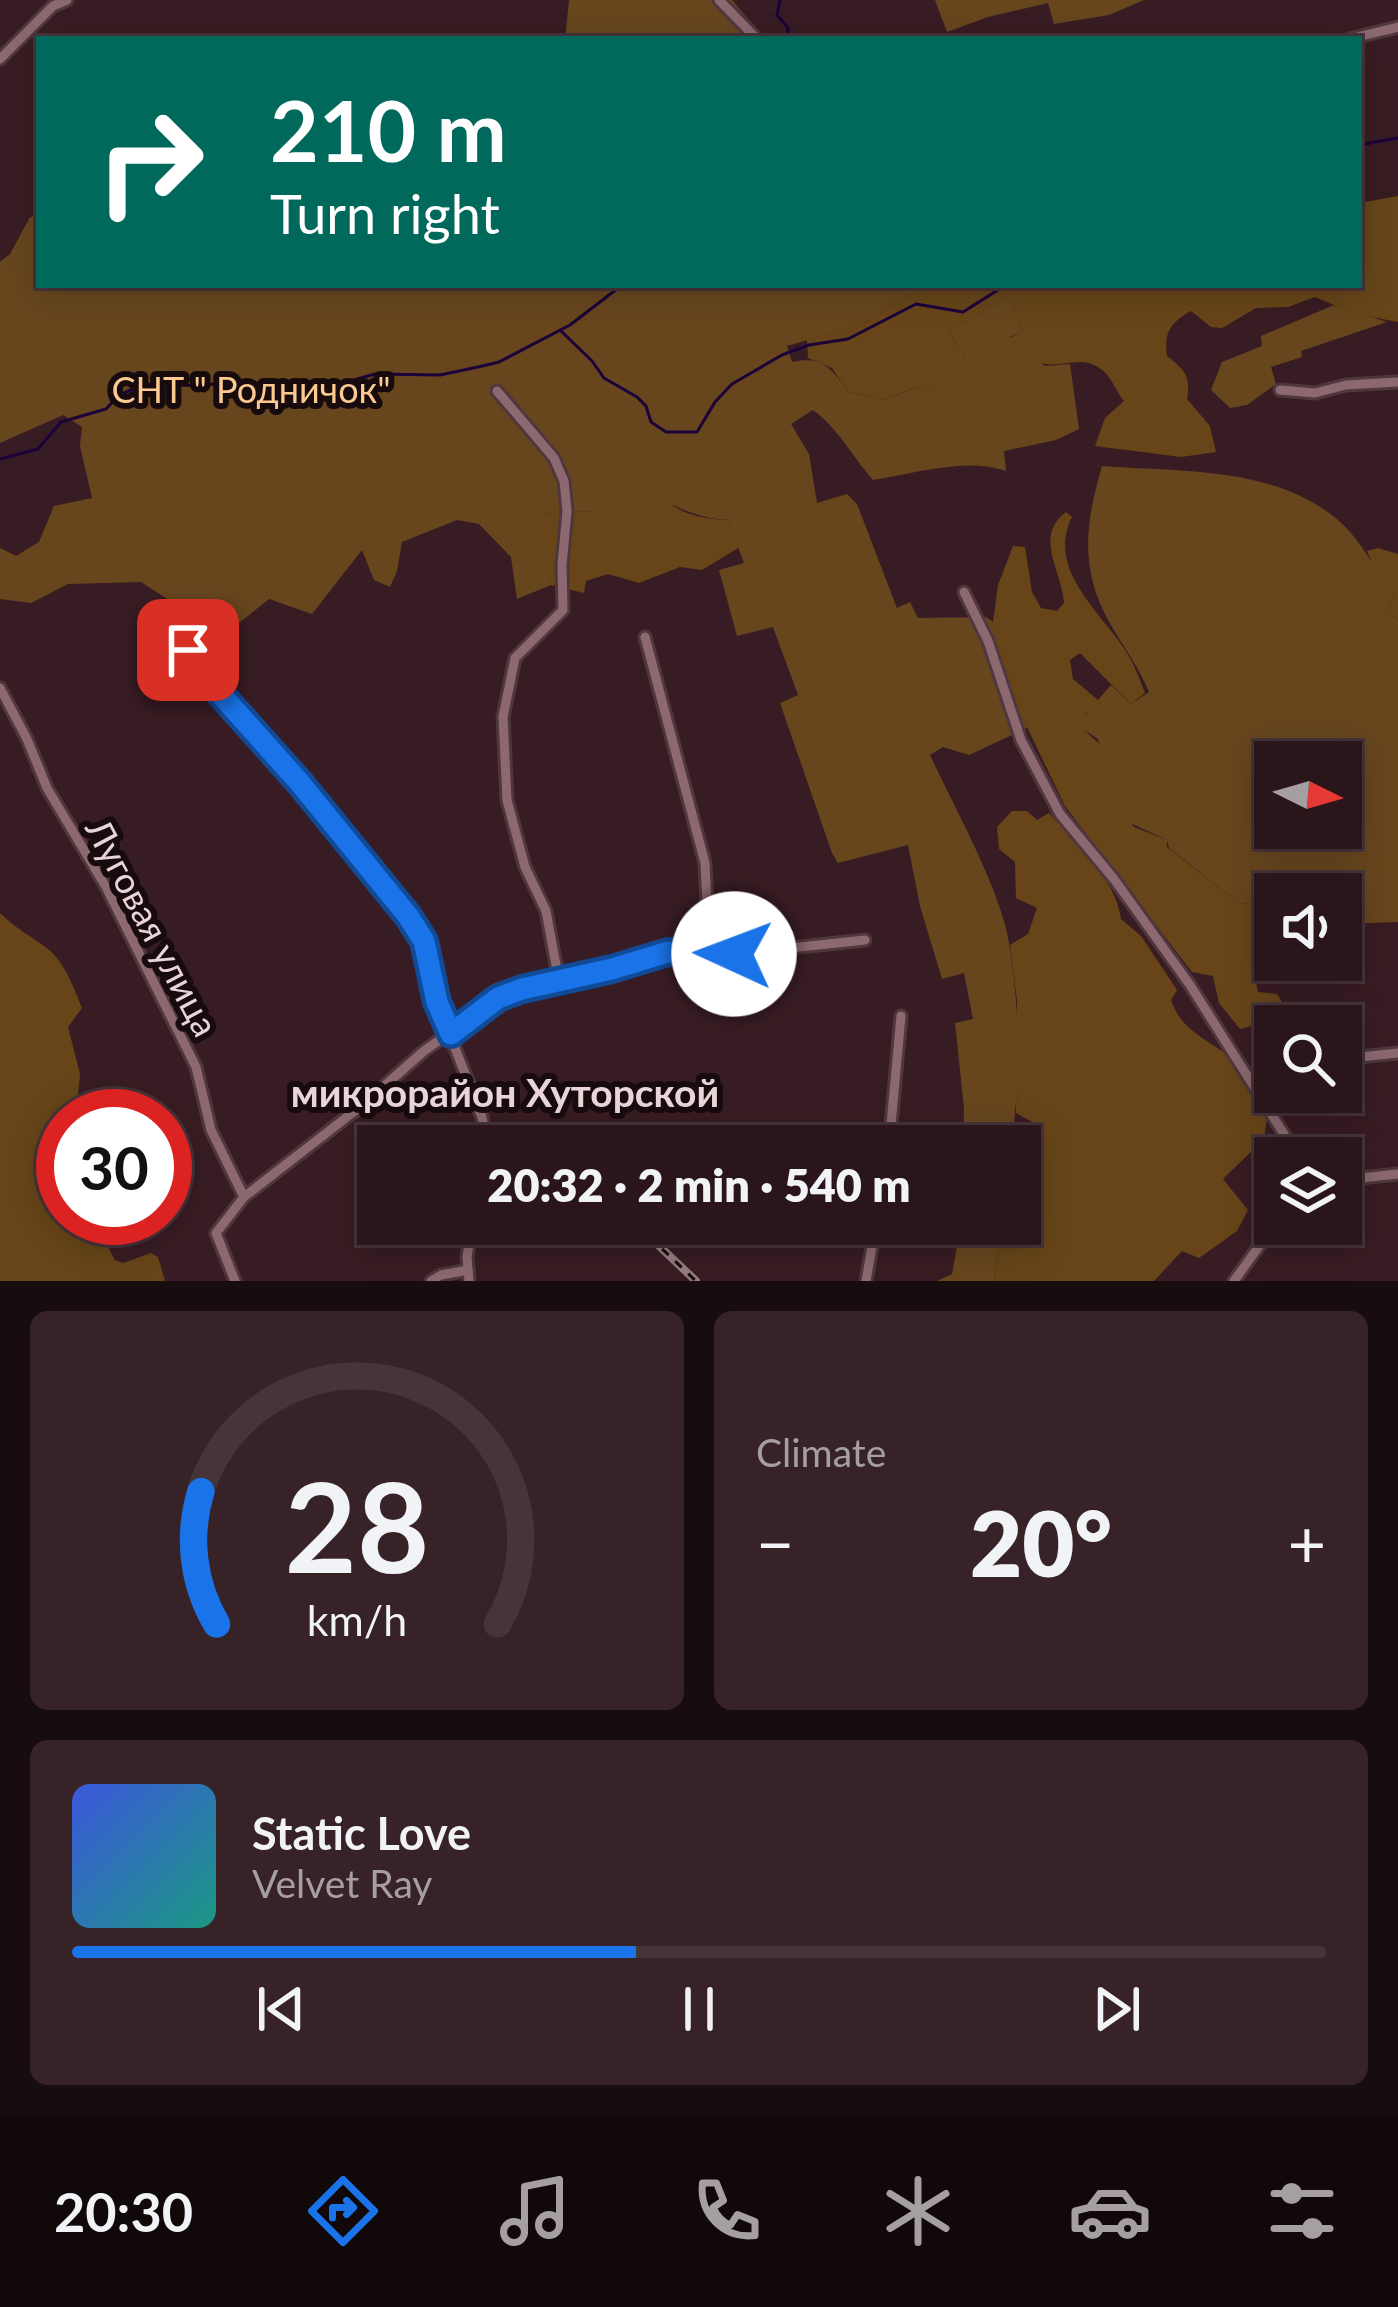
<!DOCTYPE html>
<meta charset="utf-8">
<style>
body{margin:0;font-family:Lato,sans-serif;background:#362227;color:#f1f3f6;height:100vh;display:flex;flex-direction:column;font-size:45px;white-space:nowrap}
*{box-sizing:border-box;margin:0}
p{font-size:39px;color:#a59fa2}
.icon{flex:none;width:66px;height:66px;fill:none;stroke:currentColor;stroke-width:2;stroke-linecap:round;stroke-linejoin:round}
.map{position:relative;height:1281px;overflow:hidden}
.details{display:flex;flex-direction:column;gap:30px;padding:30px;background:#170c0e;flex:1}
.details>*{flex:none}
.guide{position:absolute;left:36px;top:36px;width:1326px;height:252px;border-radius:0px;box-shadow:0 6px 30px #0003,0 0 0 3px #463439;background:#00695c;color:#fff;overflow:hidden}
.needle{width:78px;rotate:95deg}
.fabs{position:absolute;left:1254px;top:741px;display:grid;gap:24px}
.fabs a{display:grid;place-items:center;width:108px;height:108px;border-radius:0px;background:#2a151a;box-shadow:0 6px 30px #0003,0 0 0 3px #463439;font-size:60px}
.speed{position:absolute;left:36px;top:1089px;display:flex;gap:24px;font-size:60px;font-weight:700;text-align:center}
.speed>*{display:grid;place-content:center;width:156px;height:156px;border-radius:50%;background:#2a151a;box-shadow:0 6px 30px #0003,0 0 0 3px #463439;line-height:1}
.speed .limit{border:18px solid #d22;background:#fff;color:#111}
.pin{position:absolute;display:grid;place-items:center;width:102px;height:102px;color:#fff;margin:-51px;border-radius:24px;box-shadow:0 6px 18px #0006}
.me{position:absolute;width:132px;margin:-66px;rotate:272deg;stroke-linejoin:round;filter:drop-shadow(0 0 9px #0008)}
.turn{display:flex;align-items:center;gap:42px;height:252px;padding:0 36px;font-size:54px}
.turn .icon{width:156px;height:156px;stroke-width:2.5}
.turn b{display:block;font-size:84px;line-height:102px}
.big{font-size:90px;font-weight:800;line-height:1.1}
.details .card{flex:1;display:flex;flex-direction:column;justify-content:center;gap:18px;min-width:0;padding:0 42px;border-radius:18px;background:#362227}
.details .dial{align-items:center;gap:0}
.dial svg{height:312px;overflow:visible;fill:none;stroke:#463439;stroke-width:7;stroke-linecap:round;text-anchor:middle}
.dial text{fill:#f1f3f6;stroke:none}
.song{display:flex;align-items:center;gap:36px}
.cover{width:144px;height:144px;border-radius:18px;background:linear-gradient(135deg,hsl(230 70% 55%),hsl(170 70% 35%))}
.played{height:12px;border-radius:6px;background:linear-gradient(90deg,#1a73e8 45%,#463439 45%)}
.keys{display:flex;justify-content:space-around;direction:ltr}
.heat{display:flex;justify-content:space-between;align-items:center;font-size:66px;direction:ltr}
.details .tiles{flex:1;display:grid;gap:30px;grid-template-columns:1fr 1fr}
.card:last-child{grid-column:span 2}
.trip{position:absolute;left:357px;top:1125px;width:684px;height:120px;border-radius:0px;background:#2a151a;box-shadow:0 6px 30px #0003,0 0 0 3px #463439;font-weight:800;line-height:120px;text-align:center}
.menu{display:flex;height:192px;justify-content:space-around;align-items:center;background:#11080a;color:#a59fa2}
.menu .icon{width:84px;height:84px}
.menu .current{color:#1a73e8}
.menu b{font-size:54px;color:#f1f3f6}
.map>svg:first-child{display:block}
.green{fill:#67461e;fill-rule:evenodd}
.forest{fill:#674519}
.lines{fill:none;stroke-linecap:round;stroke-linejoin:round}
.stream{stroke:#1d023a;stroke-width:3}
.street-casing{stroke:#4f373d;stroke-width:15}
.street{stroke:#8c6971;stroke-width:9}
.rail-casing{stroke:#947c81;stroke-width:8}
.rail{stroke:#170b0e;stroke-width:3;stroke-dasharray:9;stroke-linecap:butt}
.route-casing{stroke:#114b97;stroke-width:30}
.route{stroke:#1a73e8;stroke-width:21}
.labels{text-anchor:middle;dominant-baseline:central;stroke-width:12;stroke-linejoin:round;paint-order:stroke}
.park-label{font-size:36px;fill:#fcc990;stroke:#170b0e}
.street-label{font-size:36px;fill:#e9d5d9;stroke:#170b0e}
.neighbourhood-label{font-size:39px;font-weight:bold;fill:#e9d5d9;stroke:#170b0e}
</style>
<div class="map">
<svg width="1398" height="1281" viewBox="0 0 1398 1281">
<rect width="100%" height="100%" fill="#381c23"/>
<!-- green -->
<g class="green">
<polygon points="569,0 732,0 765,39 565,39"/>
<polygon points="935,0 1144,0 1109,15 1054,24 1048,3 988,17 947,32"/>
<path d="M 39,215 L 39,285 L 951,285 L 917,290 L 860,325 L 787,346 L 792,362 C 821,355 833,369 848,392 L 884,400 L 915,388 L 935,393 L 965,357 L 949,331 L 1011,294 L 1021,333 L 1009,337 L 1045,366 L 1070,364 L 1079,429 L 1056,440 L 1004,451 L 1006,471 C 965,457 914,474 873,480 C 852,456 838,428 813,410 L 791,424 L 809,454 L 817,503 L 847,494 L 857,504 L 897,608 L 910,602 L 918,618 L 986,617 L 993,622 L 997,655 L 1027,728 L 969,755 L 943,747 L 930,755 C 954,807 1001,890 1009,943 C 1020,1009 1021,1080 1011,1146 L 963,1146 L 964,1108 L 955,1023 L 973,1019 L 964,973 L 942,979 L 920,906 L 908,845 L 838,863 L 832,853 L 780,703 L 798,695 L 773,627 L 737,636 L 719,570 L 744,563 L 728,520 C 679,518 636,483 595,458 L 593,511 L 540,514 L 551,585 L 517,599 L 511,557 L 479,524 L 457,520 L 402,542 L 397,571 L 390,587 L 374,580 L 362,550 L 312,614 L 269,599 L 239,623 L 192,615 L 141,582 L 68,584 L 31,603 L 0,599 L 0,548 L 16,556 L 39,542 L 54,506 L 92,498 L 80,446 L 82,427 L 63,415 L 0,443 L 0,262 L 10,254 L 30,217 Z"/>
<polygon points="1334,305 1387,322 1301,351 1302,357 1271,367 1276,384 1247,405 1230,408 1211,390 1222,362 1262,346 1261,336"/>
<path d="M 1102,466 C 1181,472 1274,466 1338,520 C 1362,541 1375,570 1394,595 L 1386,610 L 1398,620 L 1398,922 L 1341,924 L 1341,894 L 1275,894 L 1275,933 L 1270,934 L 1264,918 L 1264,895 L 1258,903 L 1240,904 L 1169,848 L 1167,840 L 1126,821 L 1114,801 L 1098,739 L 1084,730 L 1084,716 L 1089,713 L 1111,720 L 1098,700 L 1111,685 L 1131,704 L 1149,692 C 1139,667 1124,648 1111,625 C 1079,570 1085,525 1102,466 ZM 1275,762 L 1341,762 L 1341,828 L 1275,828 Z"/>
<polygon points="961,1224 1002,1224 994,1281 937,1281 952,1274"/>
</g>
<!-- forest -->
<g class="forest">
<path d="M 1398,196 L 1398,322 L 1356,314 L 1315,297 L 1288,307 L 1256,308 L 1222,328 L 1211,327 L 1191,311 C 1170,323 1164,332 1167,356 C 1185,370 1191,376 1187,399 L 1210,426 L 1216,452 L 1181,457 L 1095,446 L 1105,418 L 1124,401 C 1116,392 1112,377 1102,370 C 1073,346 1046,389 1008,338 L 1021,333 L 1011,295 L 949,331 L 965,357 L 973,380 L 935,393 L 914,388 L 884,400 L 848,392 L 832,368 L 808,358 L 807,340 L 860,325 L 917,290 L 951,285 L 1359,285 L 1359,203 Z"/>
<path d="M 594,458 L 639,458 C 661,502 676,518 728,520 L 740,547 L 702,570 L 680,567 L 639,583 L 608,574 L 586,581 L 584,593 L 551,585 L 539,514 L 592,511 Z"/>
<path d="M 1066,512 L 1072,517 C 1046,569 1099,610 1125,650 C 1134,663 1139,678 1145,693 L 1131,704 L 1080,653 L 1070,660 L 1073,679 L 1098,700 L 1112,720 L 1106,724 L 1088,713 L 1084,716 L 1084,730 L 1112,755 L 1128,784 L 1114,801 L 1134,827 L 1167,840 L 1167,847 L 1240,904 L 1258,903 L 1264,895 L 1274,902 L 1264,918 L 1270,934 L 1258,941 L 1253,966 L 1258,992 L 1277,994 L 1283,1004 L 1275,1020 L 1240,1029 L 1219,1003 L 1213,976 L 1192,972 L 1065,806 L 1012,696 L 997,655 L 993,622 L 998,585 L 1013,546 L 1025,547 L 1032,592 L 1041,608 L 1057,611 L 1064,603 C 1062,570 1033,537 1066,512 Z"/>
<polygon points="1378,548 1398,554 1398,620 1386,610 1394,595 1376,572 1367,551"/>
<path d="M 1012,811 L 1027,811 L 1037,820 L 1049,813 C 1075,842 1116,879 1121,919 L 1141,936 L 1177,990 L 1171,1000 C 1181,1029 1202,1037 1225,1053 C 1239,1062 1258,1103 1267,1119 L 1264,1139 L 1223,1179 L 1248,1210 L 1237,1231 L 1199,1258 L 1182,1251 L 1154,1281 L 994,1281 L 1002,1224 L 1020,1224 L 1020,1146 L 1015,1146 C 1021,1131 1030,1133 1043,1133 L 1036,1124 L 1016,1113 L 1017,1001 L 1010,945 L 1028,934 L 1037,908 L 1016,898 L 1015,862 L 999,849 L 997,827 Z"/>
<path d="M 0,913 C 16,929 31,936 48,949 C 65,963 74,988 82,1008 L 68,1027 L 80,1074 L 76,1116 L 63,1116 L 63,1218 L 93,1218 L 115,1260 L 123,1263 L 151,1253 L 158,1257 L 165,1281 L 0,1281 Z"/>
</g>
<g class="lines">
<!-- stream -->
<g class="stream">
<polyline points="780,0 777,15 788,28 788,39"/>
<polyline points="1359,145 1398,138"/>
<polyline points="560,330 592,361 604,378 637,397 646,406 651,422 666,432 697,432 715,402 732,384 782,355 809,345 848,339 916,304 963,312 1006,285"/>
<polyline points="0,459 38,449 61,422 106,409 119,395 138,387 149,392 154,384 202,386 234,380 312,392 375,374 440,375 478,367 499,362 570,325 622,285"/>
</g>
<!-- street casing -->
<g class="street-casing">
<g id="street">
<polyline points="719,0 757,39"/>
<polyline points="1349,39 1398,27"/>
<polyline points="0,59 53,6 67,0"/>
<polyline points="1280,390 1315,393 1346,385 1398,382"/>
<polyline points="497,391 554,458 564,481 567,511 562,565 563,610 515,658 503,717 507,800 525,867 546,911 559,981"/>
<polyline points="964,592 988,641 1021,740 1060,814 1114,879 1190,985 1299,1158"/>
<polyline points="645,637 705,863 708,924 688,952"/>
<polyline points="188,650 215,688 348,841 425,941 437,1002 482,1117 487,1146"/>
<polyline points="0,688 27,739 47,788 106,887 196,1067 211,1130 244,1197"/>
<polyline points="1341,1059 1398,1053"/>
<polyline points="889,1146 901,1016"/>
<polyline points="1341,1180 1398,1174"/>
<polyline points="235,1281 216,1233 244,1197 365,1103 424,1051 498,998 668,952 734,954 865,940"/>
<polyline points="431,1281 441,1275 468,1270"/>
<polyline points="469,1281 467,1257 472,1224"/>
<polyline points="866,1281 876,1224"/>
<polyline points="1234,1281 1275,1224"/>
</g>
</g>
<!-- street -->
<use href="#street" class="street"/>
<!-- rail casing -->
<g class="rail-casing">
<polyline id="rail" points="636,1224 696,1281"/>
</g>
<!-- rail -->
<use href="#rail" class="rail"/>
</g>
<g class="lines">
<!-- route casing -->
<g class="route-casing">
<polyline id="route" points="188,650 215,688 300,783 408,916 424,941 437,1002 451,1034 498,998 522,989 612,969 668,952 734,954"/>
</g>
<!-- route -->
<use href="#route" class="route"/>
</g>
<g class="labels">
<!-- park labels -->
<g class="park-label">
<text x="251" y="389">СНТ " Родничок"</text>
</g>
<!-- street labels -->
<g class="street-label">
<text transform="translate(153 927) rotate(62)">Луговая улица</text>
</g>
<!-- neighbourhood labels -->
<g class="neighbourhood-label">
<text x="505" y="1092">микрорайон Хуторской</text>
</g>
</g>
</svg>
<div class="fabs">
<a><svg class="needle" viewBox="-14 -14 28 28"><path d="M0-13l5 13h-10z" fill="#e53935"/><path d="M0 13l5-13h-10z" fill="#a59fa2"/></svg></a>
<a><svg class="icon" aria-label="sound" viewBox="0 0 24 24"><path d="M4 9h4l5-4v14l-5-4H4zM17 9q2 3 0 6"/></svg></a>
<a><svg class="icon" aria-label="search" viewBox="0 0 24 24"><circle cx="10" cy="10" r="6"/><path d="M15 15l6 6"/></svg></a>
<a><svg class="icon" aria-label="layers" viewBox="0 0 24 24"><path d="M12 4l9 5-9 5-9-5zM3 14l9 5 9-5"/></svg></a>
</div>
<div class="speed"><div class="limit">30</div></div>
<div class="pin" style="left:188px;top:650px;background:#d93025"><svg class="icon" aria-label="arrive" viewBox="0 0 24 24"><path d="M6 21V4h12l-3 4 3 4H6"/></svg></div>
<svg class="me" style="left:734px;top:954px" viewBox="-20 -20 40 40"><circle r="19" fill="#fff"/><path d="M0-13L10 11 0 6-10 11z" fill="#1a73e8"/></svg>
<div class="trip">20:32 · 2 min · 540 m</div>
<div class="guide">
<div class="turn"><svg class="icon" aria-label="right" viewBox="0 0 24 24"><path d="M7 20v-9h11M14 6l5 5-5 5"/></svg><div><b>210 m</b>Turn right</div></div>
</div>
</div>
<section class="details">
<div class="tiles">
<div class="card dial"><svg viewBox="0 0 100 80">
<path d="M14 69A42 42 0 1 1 86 69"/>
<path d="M14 69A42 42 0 0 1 10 35" stroke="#1a73e8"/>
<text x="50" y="56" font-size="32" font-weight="700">28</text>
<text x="50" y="72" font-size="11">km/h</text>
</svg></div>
<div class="card"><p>Climate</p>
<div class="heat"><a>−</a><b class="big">20°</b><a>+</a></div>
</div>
<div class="card">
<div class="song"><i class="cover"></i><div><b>Static Love</b><p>Velvet Ray</p></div></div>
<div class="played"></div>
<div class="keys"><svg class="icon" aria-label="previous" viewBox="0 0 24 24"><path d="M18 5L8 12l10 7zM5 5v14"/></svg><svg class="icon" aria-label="pause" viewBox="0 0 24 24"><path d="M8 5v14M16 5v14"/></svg><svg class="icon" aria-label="next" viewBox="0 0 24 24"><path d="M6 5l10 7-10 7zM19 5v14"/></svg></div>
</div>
</div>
</section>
<nav class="menu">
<b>20:30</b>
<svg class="icon current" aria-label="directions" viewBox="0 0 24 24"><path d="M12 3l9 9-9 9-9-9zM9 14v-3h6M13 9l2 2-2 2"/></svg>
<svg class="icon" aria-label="music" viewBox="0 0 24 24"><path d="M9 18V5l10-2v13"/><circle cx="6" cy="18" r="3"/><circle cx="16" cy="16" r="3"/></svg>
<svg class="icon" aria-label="phone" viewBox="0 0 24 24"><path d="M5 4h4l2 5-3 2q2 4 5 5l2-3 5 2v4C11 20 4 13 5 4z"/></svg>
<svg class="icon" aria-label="climate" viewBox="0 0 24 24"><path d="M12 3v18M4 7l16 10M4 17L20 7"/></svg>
<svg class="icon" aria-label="car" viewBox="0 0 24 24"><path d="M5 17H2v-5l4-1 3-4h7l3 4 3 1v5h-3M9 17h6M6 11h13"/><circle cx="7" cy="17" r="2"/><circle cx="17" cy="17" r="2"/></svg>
<svg class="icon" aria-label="filters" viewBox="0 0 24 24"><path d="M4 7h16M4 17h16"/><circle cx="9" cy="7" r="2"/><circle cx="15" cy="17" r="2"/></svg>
</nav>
